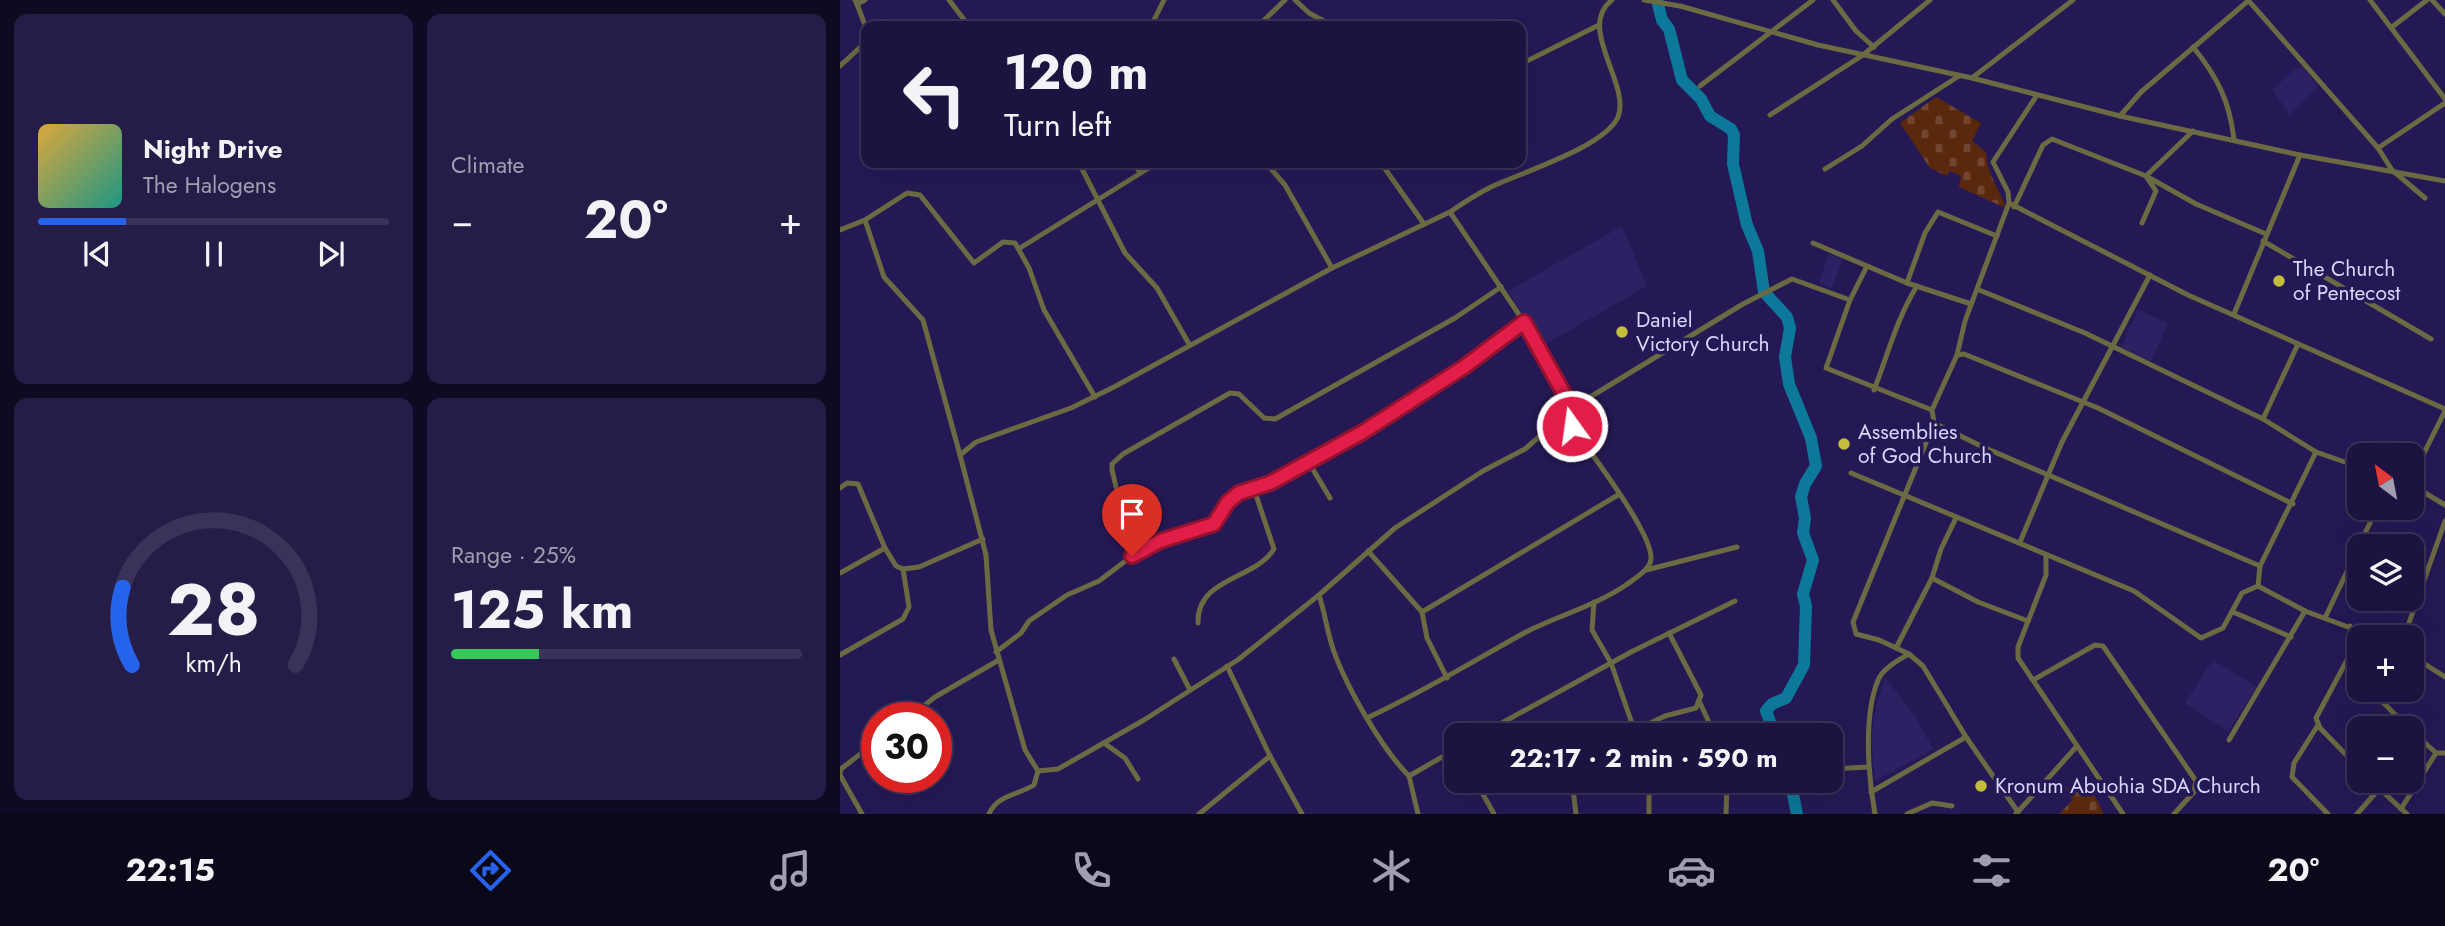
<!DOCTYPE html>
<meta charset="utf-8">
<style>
body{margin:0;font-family:Jost,sans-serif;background:#251c47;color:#f1f3f6;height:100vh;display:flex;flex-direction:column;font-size:26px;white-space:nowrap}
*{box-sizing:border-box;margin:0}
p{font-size:23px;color:#a09eb1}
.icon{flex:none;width:38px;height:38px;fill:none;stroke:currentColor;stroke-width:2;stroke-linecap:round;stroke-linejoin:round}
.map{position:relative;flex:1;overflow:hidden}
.drawer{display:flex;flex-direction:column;gap:14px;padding:14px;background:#0f0a23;width:840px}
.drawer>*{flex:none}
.banner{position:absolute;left:21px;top:21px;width:665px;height:147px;border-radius:14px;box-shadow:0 7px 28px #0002,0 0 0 2px #3a3259;background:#1c1340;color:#f1f3f6;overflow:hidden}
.needle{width:46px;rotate:328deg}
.buttons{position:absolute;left:1507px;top:443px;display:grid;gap:14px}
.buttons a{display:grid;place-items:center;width:77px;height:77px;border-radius:14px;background:#1c1340;box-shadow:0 7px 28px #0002,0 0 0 2px #3a3259;font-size:35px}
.speed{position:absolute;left:21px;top:702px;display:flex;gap:14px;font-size:35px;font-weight:700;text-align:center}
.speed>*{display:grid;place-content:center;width:91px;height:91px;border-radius:50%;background:#1c1340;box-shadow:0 7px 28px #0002,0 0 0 2px #3a3259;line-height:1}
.speed .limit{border:10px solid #d22;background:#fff;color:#111}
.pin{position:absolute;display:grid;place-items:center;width:60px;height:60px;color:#fff;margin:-72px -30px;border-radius:50% 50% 50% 0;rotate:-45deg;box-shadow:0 0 7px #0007}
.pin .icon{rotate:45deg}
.me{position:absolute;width:77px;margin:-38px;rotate:346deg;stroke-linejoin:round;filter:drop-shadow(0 0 5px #0008)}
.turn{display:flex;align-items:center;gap:24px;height:147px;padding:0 28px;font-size:32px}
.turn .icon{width:91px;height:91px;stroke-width:2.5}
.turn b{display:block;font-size:49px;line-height:60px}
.big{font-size:52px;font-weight:700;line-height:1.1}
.drawer .card{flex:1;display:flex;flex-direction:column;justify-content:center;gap:10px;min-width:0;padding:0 24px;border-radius:14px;background:#251c47}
.drawer .dial{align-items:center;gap:0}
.dial svg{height:182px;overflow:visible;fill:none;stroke:#3a3259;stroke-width:7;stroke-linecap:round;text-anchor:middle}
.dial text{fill:#f1f3f6;stroke:none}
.song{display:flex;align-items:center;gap:21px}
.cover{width:84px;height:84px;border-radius:10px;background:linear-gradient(135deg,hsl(40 70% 55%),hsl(170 70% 35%))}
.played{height:7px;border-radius:4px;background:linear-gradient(90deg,#2563eb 25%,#3a3259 25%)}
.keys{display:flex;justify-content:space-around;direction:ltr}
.heat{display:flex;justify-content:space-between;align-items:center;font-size:38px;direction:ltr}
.charge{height:10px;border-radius:5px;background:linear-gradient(90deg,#34c759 25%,#3a3259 0)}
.drawer .tiles{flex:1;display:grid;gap:14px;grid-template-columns:repeat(2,1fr)}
.trip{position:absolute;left:604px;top:723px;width:399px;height:70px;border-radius:14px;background:#1c1340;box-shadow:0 7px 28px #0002,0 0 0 2px #3a3259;font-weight:700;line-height:70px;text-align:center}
.tabs{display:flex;height:112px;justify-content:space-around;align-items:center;background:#0b081a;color:#a09eb1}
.tabs .icon{width:49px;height:49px}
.tabs .on{color:#2563eb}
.tabs b{font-size:32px;color:#f1f3f6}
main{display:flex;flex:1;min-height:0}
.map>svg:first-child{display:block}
.built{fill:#2d2163}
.cemetery{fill:url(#cemetery-stones)}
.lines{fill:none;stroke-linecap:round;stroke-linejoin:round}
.river{stroke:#0c789a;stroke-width:12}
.minor{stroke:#6b6a43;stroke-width:5}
.route-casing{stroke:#92132f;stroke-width:18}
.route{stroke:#e11d48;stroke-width:12}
.poi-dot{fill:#c3bd3e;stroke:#251955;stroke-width:2.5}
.labels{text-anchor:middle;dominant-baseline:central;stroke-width:7;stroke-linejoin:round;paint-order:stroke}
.poi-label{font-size:21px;fill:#d7d7fc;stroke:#251955;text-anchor:start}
</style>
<main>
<section class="drawer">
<div class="tiles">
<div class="card">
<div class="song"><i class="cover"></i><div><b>Night Drive</b><p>The Halogens</p></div></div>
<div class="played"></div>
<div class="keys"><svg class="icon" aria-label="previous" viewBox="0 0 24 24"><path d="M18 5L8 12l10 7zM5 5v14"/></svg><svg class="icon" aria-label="pause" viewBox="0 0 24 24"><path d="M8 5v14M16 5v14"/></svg><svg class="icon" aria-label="next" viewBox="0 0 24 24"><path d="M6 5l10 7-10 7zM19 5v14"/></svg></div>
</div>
<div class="card"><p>Climate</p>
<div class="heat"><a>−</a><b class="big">20°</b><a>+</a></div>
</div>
<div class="card dial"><svg viewBox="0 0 100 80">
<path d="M14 69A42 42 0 1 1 86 69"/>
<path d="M14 69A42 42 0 0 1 10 35" stroke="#2563eb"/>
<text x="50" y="56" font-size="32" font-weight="700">28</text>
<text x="50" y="72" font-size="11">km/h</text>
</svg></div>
<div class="card"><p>Range · 25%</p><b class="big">125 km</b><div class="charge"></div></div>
</div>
</section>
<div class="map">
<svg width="1605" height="814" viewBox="0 0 1605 814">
<defs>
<pattern id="cemetery-stones" width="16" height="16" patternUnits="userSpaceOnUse" patternTransform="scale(1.75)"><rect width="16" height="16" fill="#5a280c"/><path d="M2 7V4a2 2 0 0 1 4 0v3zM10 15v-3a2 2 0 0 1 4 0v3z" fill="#714630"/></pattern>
</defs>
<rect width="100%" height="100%" fill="#251955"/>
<!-- built -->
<g class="built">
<polygon points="1461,65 1478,86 1450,115 1432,89"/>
<polygon points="782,226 807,286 702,346 668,291"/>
<polygon points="989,254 1003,259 992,288 979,283"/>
<polygon points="1298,310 1328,323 1311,361 1281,347"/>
<polygon points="1373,660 1417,687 1388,731 1345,703"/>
<polygon points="1045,677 1076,718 1093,749 1035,781 1031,739 1037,703"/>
</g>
<!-- cemetery -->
<g class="cemetery">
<path d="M 1096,97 L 1141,123 L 1132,141 L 1146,152 C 1146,172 1159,188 1166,208 L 1119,187 L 1121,176 L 1110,171 L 1107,176 L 1090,168 L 1060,123 Z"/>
<polygon points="1245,777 1264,814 1219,814 1233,800 1226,789"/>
</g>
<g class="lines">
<!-- river -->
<g class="river">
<polyline points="817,0 822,20 829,29 842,80 861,99 870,116 891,129 894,135 893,164 907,225 918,251 924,292 947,317 950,328 945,357 949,384 971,438 976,466 965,484 961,497 965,518 963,533 973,560 963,594 966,606 964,665 946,698 932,704 926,711 935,735"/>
<polyline points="950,780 957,814"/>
</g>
<!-- minor -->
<g class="minor">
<polyline points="15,0 17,4 25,0"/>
<polyline points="109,0 129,26"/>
<polyline points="455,0 469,13 493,26"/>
<polyline points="804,0 840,6 978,45 1132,78 1280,116 1460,155 1605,181"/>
<polyline points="993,0 1016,31 1034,47"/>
<polyline points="1408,0 1538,148 1552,170 1585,198"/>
<polyline points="1530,0 1605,99"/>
<polyline points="1592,0 1605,14"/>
<polyline points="17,4 26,28"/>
<polyline points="311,26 324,0"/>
<polyline points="418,26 445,0"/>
<polyline points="1552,27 1587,0"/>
<path d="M 1353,47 C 1377,76 1390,102 1394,140"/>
<polyline points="681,64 759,25"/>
<polyline points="0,66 26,42"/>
<polyline points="1132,78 1233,0"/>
<polyline points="860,86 973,0"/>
<polyline points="930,115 1023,55 1090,0"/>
<polyline points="1280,116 1301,92 1408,1"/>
<polyline points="1538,148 1605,103"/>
<polyline points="239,163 285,253 317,288 349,344"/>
<polyline points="294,163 300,173"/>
<polyline points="426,163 445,185 492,268"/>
<polyline points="541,163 584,224"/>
<polyline points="985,169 1022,146 1052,119 1119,76"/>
<polyline points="1169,203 1348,295 1605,409"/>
<polyline points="1174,207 1203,145 1212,139 1306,176 1356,204 1426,234"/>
<polyline points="610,212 492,268 274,387 231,408 136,442 120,455 146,555 151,630 185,750 198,771 218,769 304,720 399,659 479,595 555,528 643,471 685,449 732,408 903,304 952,279 1010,300"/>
<polyline points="25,220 44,277 83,320 120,455"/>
<polyline points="1302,223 1316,191 1306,176 1353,131"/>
<polyline points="0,230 25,220 67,193 80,195 134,263 163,242 175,243 189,268 204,310 255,397"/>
<polyline points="1423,241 1591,339"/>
<polyline points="973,243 1067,283 1131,304"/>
<polyline points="180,248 317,163"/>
<polyline points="1027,266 1010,300 986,368 1092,410"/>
<polyline points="1067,283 1085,233 1098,212 1157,236"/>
<polyline points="1139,290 1245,333 1423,419 1476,452 1519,467"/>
<polyline points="1394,314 1460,155"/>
<polyline points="1117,355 1124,354 1258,408 1453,504"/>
<path d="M 1034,390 C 1048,354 1057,318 1077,286"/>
<polyline points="1423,419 1458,344"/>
<polyline points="1094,423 1143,447 1420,566"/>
<polyline points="468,461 490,498"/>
<polyline points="1011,473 1294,591 1361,638 1383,628 1402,593 1418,586 1420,566 1476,452"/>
<polyline points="1572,477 1605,411"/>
<polyline points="1572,485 1605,505"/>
<polyline points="0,488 7,483 18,484 45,548"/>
<polyline points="1116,518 1101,549 1092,578 1138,602 1188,621"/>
<polyline points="1180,542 1222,442 1310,275"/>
<polyline points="528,551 582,612 587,638 607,678"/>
<polyline points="1206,555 1206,575 1178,647 1178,658 1283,814"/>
<polyline points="292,556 279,527 278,495 272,470 272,464 283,454 390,393 399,394 424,418 435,419 615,318 661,287"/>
<polyline points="806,570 897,547"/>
<polyline points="0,573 45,548 56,566 63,569 79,567 143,539"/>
<polyline points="1418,586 1465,611 1535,637"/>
<path d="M 479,595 C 485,613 487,631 493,649 C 506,686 541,748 569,776"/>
<polyline points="754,602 752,630 771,663 796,735"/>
<polyline points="582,612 778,495"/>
<polyline points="1393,612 1451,637"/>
<polyline points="1485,618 1537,508"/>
<path d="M 358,623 C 357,577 415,580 434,549 L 416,495 L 416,487"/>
<polyline points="1510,626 1516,637 1514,647 1476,718 1480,728 1519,768"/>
<polyline points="1564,637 1605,521"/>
<polyline points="1056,648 1092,578"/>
<polyline points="156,652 181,633 189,621 227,595 259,581 292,556 320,541 374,524 388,502 399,493 430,483 523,432 624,367 684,322"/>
<polyline points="1069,654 1039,640 1016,634 1013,622 1094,423 1092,410 1117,355 1125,321 1169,203 1168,192 1153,162 1197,95"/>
<polyline points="0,655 63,619 69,607 63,569"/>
<polyline points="1572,656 1605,677"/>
<polyline points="334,659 350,690"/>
<polyline points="387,666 430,756 462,814"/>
<polyline points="1193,680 1255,645 1263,646 1356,781 1354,792 1334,814"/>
<polyline points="1535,694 1568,728"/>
<polyline points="860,703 875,735"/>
<path d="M 529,717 C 583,692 632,662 684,633 C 717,616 755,606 786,585 C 794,579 810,570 811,559 C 813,533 749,451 732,426 L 730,417 L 732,408 L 684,322 L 610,212 C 623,203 637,194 651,187 C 680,173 765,147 778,117 C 791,84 736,27 772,0"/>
<polyline points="68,718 95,697 159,660"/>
<polyline points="1478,725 1454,763 1452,777 1488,814"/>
<polyline points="794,731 825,716 856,708 861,695 829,633"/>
<polyline points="1572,731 1596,753"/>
<polyline points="640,735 791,652 895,601"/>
<polyline points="1389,740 1465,611"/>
<polyline points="264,743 285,758 298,779"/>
<polyline points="990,769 1028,767"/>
<polyline points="0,774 1,769 37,741"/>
<polyline points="0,775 22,814"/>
<polyline points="635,780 654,814"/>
<polyline points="732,780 736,814"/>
<polyline points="809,780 809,814"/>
<polyline points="1530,780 1567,814"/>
<polyline points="1031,792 1126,737"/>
<polyline points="1561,809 1596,753 1605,753"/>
<path d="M 149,814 C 157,795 178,795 194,785 L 198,771"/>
<polyline points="359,814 430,756"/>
<polyline points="578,814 569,776 616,749"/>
<polyline points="886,814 887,784 893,780"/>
<path d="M 1035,814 C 1028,777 1023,713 1039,678 C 1045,667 1059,660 1069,654 L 1083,666 L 1126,737 L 1178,812"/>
<polyline points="1067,814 1092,803 1112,806"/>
<polyline points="1176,814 1237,746"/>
<polyline points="1517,814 1539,789"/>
</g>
</g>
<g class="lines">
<!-- route casing -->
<g class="route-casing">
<polyline id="route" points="292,556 320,541 374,524 388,502 399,493 430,483 523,432 624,367 684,322 732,408 730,417 732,426"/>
</g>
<!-- route -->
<use href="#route" class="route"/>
</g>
<!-- markers -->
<g class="poi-dot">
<circle cx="1439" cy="281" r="7"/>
<circle cx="782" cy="332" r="7"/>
<circle cx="1004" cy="444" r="7"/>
<circle cx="1141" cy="786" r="7"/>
</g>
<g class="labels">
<!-- poi labels -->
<g class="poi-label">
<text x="1453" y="269">The Church<tspan x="1453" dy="24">of Pentecost</tspan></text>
<text x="796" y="320">Daniel<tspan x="796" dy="24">Victory Church</tspan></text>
<text x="1018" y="432">Assemblies<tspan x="1018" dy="24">of God Church</tspan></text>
<text x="1155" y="786">Kronum Abuohia SDA Church</text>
</g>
</g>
</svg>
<div class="buttons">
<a><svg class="needle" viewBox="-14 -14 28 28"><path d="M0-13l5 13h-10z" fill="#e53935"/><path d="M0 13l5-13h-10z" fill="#a09eb1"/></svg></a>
<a><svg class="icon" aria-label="layers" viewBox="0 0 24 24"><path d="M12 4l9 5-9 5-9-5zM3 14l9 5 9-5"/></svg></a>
<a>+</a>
<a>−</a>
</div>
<div class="speed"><div class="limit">30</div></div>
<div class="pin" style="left:292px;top:556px;background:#d93025"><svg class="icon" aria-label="arrive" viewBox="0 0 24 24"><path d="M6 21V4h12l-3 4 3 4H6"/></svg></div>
<svg class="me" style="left:732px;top:426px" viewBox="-20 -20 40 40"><circle r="17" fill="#e11d48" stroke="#fff" stroke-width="3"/><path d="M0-11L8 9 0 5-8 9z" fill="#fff"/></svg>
<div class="trip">22:17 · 2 min · 590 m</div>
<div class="banner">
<div class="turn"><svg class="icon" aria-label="left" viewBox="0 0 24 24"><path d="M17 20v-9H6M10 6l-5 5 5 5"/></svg><div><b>120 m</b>Turn left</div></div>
</div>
</div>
</main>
<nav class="tabs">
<b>22:15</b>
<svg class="icon on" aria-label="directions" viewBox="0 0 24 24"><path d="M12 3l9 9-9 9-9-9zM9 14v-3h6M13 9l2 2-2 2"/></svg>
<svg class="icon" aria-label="music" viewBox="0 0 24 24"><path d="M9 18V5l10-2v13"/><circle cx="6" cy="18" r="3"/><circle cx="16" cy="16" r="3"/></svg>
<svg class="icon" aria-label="phone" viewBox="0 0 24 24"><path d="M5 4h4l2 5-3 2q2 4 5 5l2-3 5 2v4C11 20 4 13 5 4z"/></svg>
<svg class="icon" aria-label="climate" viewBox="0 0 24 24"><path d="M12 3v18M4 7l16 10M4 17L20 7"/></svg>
<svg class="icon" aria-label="car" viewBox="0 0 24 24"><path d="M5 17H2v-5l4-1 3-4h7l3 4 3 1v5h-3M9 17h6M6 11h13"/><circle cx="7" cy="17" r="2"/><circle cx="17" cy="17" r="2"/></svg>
<svg class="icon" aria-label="filters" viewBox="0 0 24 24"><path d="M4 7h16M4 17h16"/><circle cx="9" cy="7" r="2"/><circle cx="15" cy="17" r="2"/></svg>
<b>20°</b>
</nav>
